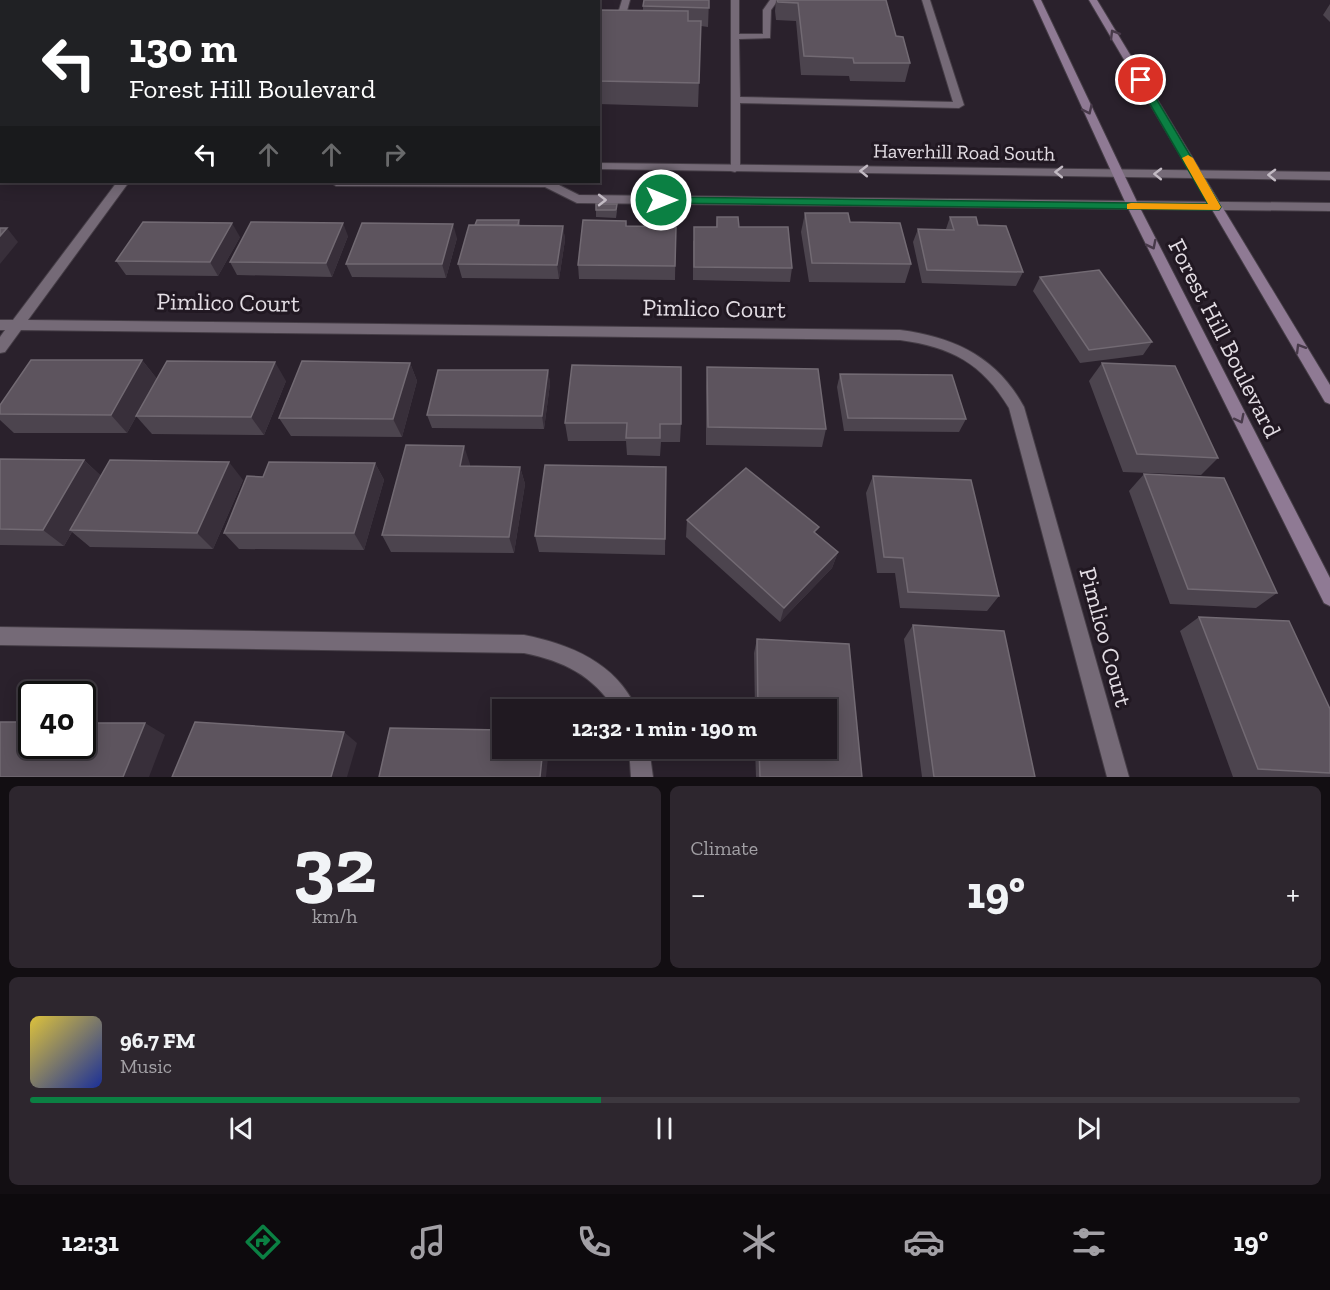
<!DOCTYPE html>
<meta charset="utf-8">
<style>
body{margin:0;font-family:"Zilla Slab",serif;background:#2d262e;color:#f1f3f6;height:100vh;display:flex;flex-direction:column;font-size:22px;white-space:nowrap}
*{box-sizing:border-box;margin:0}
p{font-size:20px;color:#a2a0a5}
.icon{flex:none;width:33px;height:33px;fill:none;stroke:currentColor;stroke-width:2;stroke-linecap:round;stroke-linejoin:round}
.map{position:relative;height:777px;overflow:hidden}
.side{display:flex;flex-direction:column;gap:9px;padding:9px;background:#120e12;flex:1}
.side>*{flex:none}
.top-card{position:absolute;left:0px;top:0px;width:600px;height:183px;box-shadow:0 3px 15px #0003,0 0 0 2px #3d383f;background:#202124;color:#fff;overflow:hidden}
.speed{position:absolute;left:18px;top:681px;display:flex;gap:12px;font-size:30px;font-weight:700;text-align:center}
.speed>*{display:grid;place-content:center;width:78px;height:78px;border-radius:50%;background:#201921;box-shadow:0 3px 15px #0003,0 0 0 2px #3d383f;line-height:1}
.speed .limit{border:3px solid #111;border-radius:9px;background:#fff;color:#111}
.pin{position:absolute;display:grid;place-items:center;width:51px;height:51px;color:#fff;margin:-26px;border:3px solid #fff;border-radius:50%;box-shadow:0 2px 6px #0007}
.me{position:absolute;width:66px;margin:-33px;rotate:90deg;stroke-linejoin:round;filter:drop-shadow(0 0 4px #0008)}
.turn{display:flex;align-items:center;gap:21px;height:126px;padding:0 30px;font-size:27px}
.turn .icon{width:78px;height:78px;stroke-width:2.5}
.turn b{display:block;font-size:42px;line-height:51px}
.lanes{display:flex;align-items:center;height:57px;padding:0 30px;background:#0003;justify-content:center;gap:30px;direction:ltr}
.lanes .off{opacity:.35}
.big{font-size:45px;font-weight:700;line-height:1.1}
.side .widget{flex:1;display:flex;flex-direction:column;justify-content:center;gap:9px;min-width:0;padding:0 21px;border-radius:9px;background:#2d262e}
.side .dial{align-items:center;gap:0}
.dial b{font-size:78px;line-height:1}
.song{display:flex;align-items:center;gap:18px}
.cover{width:72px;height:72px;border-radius:9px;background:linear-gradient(135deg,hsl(50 70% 55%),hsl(230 70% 35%))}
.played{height:6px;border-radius:3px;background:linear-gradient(90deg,#0b8043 45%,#3d383f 45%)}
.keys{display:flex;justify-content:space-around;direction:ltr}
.heat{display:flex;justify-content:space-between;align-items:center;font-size:33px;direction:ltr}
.side .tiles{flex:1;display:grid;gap:9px;grid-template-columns:1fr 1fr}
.widget:last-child{grid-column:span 2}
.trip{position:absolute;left:492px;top:699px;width:345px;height:60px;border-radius:0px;background:#201921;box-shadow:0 3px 15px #0003,0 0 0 2px #3d383f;font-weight:700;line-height:60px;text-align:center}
.tab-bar{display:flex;height:96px;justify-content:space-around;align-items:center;background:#0d0a0d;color:#a2a0a5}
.tab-bar .icon{width:42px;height:42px}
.tab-bar .on{color:#0b8043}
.tab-bar b{font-size:27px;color:#f1f3f6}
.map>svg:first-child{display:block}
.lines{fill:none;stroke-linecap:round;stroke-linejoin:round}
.service-casing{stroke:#453d46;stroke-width:2}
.minor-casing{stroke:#453d46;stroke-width:2}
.tertiary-casing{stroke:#453d46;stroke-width:2}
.secondary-casing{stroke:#453d46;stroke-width:2}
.service{fill:#756a77;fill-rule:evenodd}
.minor{fill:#756a77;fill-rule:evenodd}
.tertiary{fill:#756a77;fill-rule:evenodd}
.secondary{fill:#8f7a94;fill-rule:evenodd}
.wall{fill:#4c444e}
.shaded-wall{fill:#382f3a}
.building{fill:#5d545e;stroke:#726a73;stroke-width:1.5}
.oneway{stroke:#483a4a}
.oneway2{stroke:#c2bac3}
.route{fill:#0b8043;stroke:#07532c;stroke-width:1.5}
.slow{fill:#f59e0b}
.labels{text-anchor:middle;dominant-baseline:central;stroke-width:6;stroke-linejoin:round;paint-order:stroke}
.far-street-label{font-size:20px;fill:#e3dde4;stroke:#211822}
.street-label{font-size:24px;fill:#e3dde4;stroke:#211822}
</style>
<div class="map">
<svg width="1330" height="777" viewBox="0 0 1330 777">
<rect width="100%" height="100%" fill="#2a212c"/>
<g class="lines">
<!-- service casing -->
<g class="service-casing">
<g id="service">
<polygon points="531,0 539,0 530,2"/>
<polygon points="622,0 630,0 623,25 598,26 598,20 616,20"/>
<polygon points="731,0 739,0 739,34 763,34 763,10 770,0 778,0 771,10 770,38 739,39 740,97 953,102 922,0 930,0 964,105 959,108 740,103 740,169 735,172 731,171"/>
</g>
</g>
<!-- minor casing -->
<g class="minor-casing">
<g id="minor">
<polygon points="290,0 299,0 289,2"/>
<rect x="0" y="54" width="2" height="6"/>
<path d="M 117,182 L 129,182 L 28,320 L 900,330 C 954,337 997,357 1024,407 L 1129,777 L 1107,777 L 1009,408 C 982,363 951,347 900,340 L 21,330 L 5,352 L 0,353 L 0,337 L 5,330 L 0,330 L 0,320 L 13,320 Z"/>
<path d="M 0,627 L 524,635 C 570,644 617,663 637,710 L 615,710 C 593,675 563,661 524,653 L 0,645 Z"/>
<polygon points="629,748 649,748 653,777 631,777"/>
</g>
</g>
<!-- tertiary casing -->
<g class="tertiary-casing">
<g id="tertiary">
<polygon points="598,163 1330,172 1330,180 598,169"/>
<rect x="0" y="174" width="2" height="8"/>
<polygon points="330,182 553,182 579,195 1330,203 1330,211 577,203 545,187 336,186"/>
</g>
</g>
<!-- secondary casing -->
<g class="secondary-casing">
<g id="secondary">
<polygon points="1033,0 1041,0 1139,206 1330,578 1330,606 1324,603 1127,206"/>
<polygon points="1089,0 1097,0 1330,385 1330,404 1325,402"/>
</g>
</g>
<!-- service -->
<use href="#service" class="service"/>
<!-- minor -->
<use href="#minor" class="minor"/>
<!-- tertiary -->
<use href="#tertiary" class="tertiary"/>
<!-- secondary -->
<use href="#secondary" class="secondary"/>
</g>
<!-- wall -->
<g class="wall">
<polygon points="709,0 708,27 701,26 698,107 598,104 598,10 643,11 643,6"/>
<polygon points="776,0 886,0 896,36 910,63 905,82 850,81 849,76 801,75 796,21 776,20 775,11"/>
<polygon points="1330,4 1330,22 1323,15"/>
<polygon points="596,204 617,211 616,218 596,217"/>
<polygon points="805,213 850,222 911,264 905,283 809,282 801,232"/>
<polygon points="717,217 739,227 792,268 790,282 693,280 693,241 716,227"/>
<polygon points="950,217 978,225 1023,272 1016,286 922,283 913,242 918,229 946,229"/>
<polygon points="519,220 520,225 563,226 565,240 559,279 462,278 458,264 475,225"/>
<polygon points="676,227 675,280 579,279 578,265"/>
<polygon points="348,236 332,277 237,275 230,262"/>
<polygon points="240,237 218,276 126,275 116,261"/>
<polygon points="457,238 446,278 352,277 346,264"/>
<polygon points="1040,277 1152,342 1143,355 1080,363 1033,291"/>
<polygon points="142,360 157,379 127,433 14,433 0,420 0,405"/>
<polygon points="410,363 417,381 402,437 291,436 279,418"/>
<polygon points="1102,363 1218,458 1201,475 1123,472 1089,381"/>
<polygon points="707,367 826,429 822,447 706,445 706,386"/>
<polygon points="548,370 550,384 544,429 432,428 427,415"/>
<polygon points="840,374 966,419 959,432 844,431 837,387"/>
<polygon points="286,381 264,435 152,434 136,416"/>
<polygon points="565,423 681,424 680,442 661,442 660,456 627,455 626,441 568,441"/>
<polygon points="0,459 84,460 101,476 243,480 213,549 90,547 72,532 64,546 0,545"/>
<polygon points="375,463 384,480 364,550 239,549 224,533 263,477"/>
<polygon points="470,464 470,466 520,467 525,484 514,553 391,552 382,535"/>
<polygon points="666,467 665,555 539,552 535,536"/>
<polygon points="1144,474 1277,593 1256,608 1170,604 1129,491"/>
<polygon points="873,476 999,596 987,611 900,608 895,573 877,573 866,493"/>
<polygon points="687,520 817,534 838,552 832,568 780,622 686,537"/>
<polygon points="1199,617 1330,709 1330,777 1233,777 1180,631"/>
<polygon points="913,625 1035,777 922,777 904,639"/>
<polygon points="757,639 849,644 862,777 756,777 755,748 826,748 826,710 755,710 754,653"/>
</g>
<!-- shaded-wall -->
<g class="shaded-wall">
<polygon points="232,223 240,237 218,276 210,262"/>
<polygon points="343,223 348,236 332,277 326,263"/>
<polygon points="453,224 457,238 446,278 442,264"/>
<polygon points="563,226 565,240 559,279 557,265"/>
<polygon points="7,228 18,242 0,264 0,236"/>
<polygon points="142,360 157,379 127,433 111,415"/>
<polygon points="275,362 286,381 264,435 251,417"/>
<polygon points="410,363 417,381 402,437 393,419"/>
<polygon points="548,370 550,384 544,429 542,416"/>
<polygon points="464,446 470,464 466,483 460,466"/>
<polygon points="84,460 103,478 70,530 72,532 64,546 43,530"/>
<polygon points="229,462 243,480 213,549 197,533"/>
<polygon points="375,463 384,480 364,550 354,533"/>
<polygon points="520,467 525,484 514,553 509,537"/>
<polygon points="838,552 832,568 780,622 784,608"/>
<polygon points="145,723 165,735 149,777 123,777"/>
<polygon points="344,732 357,743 347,777 331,777"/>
<polygon points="543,748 549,748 546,777 540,777"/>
</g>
<!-- building -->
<g class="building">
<polygon points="476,0 515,0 514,2 475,2"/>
<polygon points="644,0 709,0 709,8 643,6"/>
<polygon points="777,0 886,0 896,36 903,37 910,63 854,63 853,58 804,56 798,3 778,2"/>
<polygon points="598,10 688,11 688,21 701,21 699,83 598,81"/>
<polygon points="596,204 617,204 616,210 596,210"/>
<polygon points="805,213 848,213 850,222 900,223 911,264 812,263"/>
<polygon points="717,217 738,217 739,227 788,227 792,268 694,267 694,227 717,227"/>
<polygon points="950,217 976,217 978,225 1006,226 1023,272 927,270 918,229 954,230"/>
<polygon points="477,220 519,220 518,225 475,225"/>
<polygon points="583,220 626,221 626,226 676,227 675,266 578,265"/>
<polygon points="143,222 232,223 210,262 116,261"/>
<polygon points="251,222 343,223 326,263 230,262"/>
<polygon points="362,223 453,224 442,264 346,264"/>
<polygon points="469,225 563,226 557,265 458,264"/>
<polygon points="0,228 7,228 0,236"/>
<polygon points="1099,270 1152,342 1089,350 1040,277"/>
<polygon points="31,360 142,360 111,415 0,414 0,405"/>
<polygon points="167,361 275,362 251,417 136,416"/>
<polygon points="302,361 410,363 393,419 279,418"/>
<polygon points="1102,363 1175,366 1218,458 1137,454"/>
<polygon points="572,365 681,367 681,424 660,424 660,438 626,438 627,423 565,423"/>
<polygon points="707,367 818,369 826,429 708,427"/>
<polygon points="438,370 548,370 542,416 427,415"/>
<polygon points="840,374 952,375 966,419 848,418"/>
<polygon points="406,445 464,446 460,466 520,467 509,537 382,535"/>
<polygon points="0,459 84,460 43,530 0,529"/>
<polygon points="110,460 229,462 197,533 70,530"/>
<polygon points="269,462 375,463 354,533 224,533 247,476 263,477"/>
<polygon points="545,465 666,467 665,539 535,536"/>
<polygon points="746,468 819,527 814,532 838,552 784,608 687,520"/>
<polygon points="1144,474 1224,478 1277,593 1188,589"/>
<polygon points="873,476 971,480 999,596 908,592 903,558 884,557"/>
<polygon points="1199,617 1289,621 1330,709 1330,773 1258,769"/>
<polygon points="913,625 1004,631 1035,777 934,777"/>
<polygon points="757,639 849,644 862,777 760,777 759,748 826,748 826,710 758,710"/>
<polygon points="0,722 32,722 32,746 82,746 82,723 145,723 123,777 0,777"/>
<polygon points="195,722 344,732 331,777 172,777"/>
<polygon points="390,728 502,730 502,748 543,748 540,777 379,777"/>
</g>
<!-- one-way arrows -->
<defs><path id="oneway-chevron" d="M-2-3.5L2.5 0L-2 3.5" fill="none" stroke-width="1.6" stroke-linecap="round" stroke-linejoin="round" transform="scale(1.5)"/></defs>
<g class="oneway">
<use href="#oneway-chevron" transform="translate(1114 34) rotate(-121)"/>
<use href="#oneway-chevron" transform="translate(1088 110) rotate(65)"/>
<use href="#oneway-chevron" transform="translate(1152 245) rotate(63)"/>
<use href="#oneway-chevron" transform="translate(1300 348) rotate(-121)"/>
<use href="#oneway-chevron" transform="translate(1240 419) rotate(63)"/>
</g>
<g class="oneway2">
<use href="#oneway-chevron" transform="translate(864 171) rotate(-179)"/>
<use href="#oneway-chevron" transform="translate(1059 172) rotate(-179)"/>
<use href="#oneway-chevron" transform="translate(1158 174) rotate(-179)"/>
<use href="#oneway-chevron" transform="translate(1272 175) rotate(-179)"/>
<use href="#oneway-chevron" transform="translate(602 200)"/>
</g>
<!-- route -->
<polygon class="route" points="1137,78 1145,80 1221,207 1219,210 661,203 656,200 661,197 1208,204 1136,80"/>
<!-- slow -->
<polygon class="slow" points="1188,155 1193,158 1221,207 1219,210 1127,209 1127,204 1131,203 1208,204 1182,158"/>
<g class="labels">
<!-- far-street labels -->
<g class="far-street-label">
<text transform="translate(964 152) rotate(1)">Haverhill Road South</text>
</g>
<!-- street labels -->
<g class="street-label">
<text transform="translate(228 302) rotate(1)">Pimlico Court</text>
<text transform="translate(714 308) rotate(1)">Pimlico Court</text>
<text transform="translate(1225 338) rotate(63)">Forest Hill Boulevard</text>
<text transform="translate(1106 637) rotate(75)">Pimlico Court</text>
</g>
</g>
</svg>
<div class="speed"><div class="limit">40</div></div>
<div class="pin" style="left:1141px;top:80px;background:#d93025"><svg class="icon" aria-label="arrive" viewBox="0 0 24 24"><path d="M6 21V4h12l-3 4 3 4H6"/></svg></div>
<svg class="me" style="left:661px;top:200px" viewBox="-20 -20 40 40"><circle r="17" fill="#0b8043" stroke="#fff" stroke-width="3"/><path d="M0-11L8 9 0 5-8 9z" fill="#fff"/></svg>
<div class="trip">12:32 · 1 min · 190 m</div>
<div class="top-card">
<div class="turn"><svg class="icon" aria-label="left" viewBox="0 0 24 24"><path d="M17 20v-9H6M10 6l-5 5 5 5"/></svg><div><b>130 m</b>Forest Hill Boulevard</div></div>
<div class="lanes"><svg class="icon" aria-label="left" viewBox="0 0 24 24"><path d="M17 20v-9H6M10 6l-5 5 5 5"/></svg><svg class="icon off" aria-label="ahead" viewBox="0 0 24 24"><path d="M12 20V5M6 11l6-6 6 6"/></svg><svg class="icon off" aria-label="ahead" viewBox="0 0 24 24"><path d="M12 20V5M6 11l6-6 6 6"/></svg><svg class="icon off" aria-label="right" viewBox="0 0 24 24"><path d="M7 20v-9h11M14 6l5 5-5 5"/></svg></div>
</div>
</div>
<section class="side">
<div class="tiles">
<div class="widget dial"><b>32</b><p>km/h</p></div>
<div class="widget"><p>Climate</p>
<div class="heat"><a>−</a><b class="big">19°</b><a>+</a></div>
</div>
<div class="widget">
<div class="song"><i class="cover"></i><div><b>96.7 FM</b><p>Music</p></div></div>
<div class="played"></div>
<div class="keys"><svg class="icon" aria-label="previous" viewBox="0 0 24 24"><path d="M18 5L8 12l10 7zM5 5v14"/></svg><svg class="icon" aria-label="pause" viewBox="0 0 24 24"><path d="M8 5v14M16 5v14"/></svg><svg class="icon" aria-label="next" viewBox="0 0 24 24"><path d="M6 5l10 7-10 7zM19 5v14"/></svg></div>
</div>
</div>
</section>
<nav class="tab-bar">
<b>12:31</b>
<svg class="icon on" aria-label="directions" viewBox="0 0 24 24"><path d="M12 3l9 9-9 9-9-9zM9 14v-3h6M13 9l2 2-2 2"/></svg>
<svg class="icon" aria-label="music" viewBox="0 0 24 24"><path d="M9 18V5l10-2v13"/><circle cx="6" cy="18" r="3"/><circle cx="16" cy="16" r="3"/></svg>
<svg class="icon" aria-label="phone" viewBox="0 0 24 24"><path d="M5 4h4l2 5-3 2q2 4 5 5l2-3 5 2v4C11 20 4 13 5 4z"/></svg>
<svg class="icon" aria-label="climate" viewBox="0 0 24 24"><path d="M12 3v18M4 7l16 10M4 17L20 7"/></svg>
<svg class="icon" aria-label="car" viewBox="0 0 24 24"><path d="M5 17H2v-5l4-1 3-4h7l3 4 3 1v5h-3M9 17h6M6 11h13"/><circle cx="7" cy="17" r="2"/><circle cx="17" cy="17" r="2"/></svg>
<svg class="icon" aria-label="filters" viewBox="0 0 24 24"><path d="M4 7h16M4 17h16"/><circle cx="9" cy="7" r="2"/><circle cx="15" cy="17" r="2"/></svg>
<b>19°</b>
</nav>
